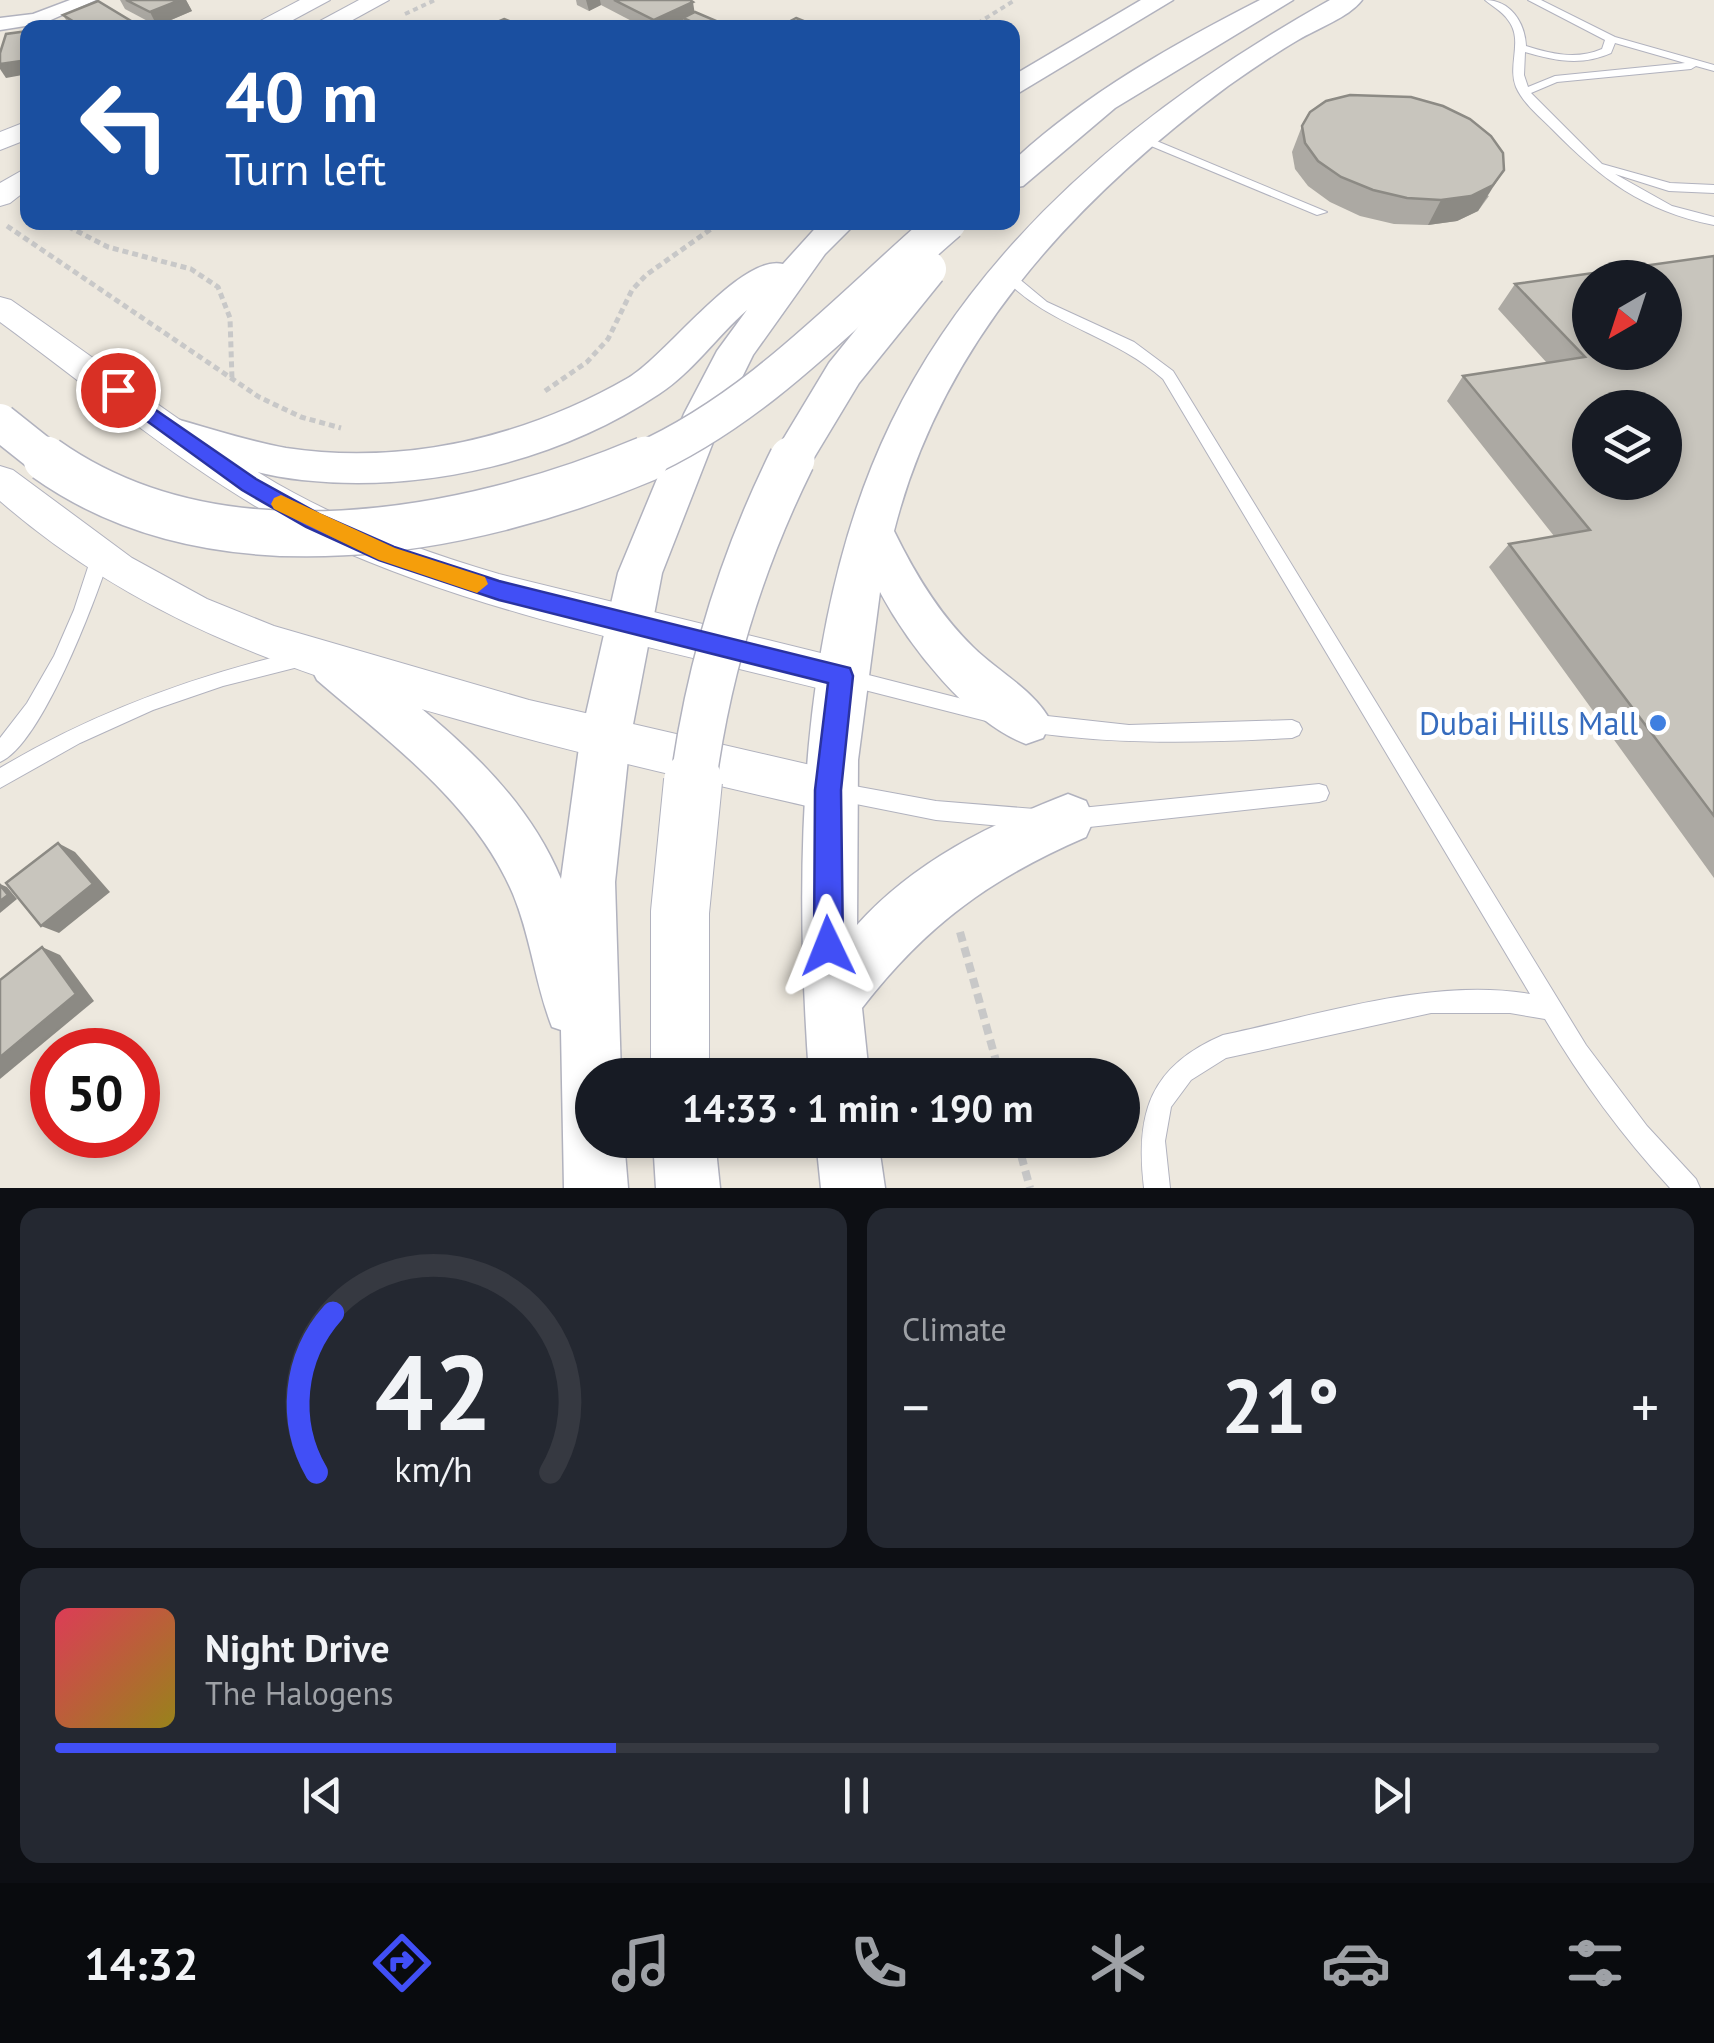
<!DOCTYPE html>
<meta charset="utf-8">
<style>
body{margin:0;font-family:"PT Sans",sans-serif;background:#242831;color:#f1f3f6;height:100vh;display:flex;flex-direction:column;font-size:38px;white-space:nowrap}
*{box-sizing:border-box;margin:0}
p{font-size:32px;color:#9ea1a6}
.icon{flex:none;width:55px;height:55px;fill:none;stroke:currentColor;stroke-width:2;stroke-linecap:round;stroke-linejoin:round}
.map{position:relative;height:1188px;overflow:hidden}
.drawer{display:flex;flex-direction:column;gap:20px;padding:20px;background:#0d0f14;flex:1}
.drawer>*{flex:none}
.guide{position:absolute;left:20px;top:20px;width:1000px;height:210px;border-radius:20px;box-shadow:0 5px 15px #0003;background:#1a4fa0;color:#fff;overflow:hidden}
.needle{width:65px;rotate:219deg}
.tools{position:absolute;left:1572px;top:260px;display:grid;gap:20px}
.tools a{display:grid;place-items:center;width:110px;height:110px;border-radius:50%;background:#171b24;box-shadow:0 5px 15px #0003;font-size:50px}
.speed{position:absolute;left:30px;top:1028px;display:flex;gap:20px;font-size:50px;font-weight:700;text-align:center}
.speed>*{display:grid;place-content:center;width:130px;height:130px;border-radius:50%;background:#171b24;box-shadow:0 5px 15px #0003;line-height:1}
.speed .limit{border:15px solid #d22;background:#fff;color:#111}
.pin{position:absolute;display:grid;place-items:center;width:85px;height:85px;color:#fff;margin:-42px;border:5px solid #fff;border-radius:50%;box-shadow:0 2px 10px #0007}
.me{position:absolute;width:110px;margin:-55px;rotate:358deg;stroke-linejoin:round;filter:drop-shadow(0 0 8px #0008)}
.turn{display:flex;align-items:center;gap:35px;height:210px;padding:0 40px;font-size:45px}
.turn .icon{width:130px;height:130px;stroke-width:2.5}
.turn b{display:block;font-size:70px;line-height:85px}
.big{font-size:75px;font-weight:700;line-height:1.1}
.drawer .widget{flex:1;display:flex;flex-direction:column;justify-content:center;gap:15px;min-width:0;padding:0 35px;border-radius:20px;background:#242831}
.drawer .dial{align-items:center;gap:0}
.dial svg{height:260px;overflow:visible;fill:none;stroke:#363941;stroke-width:7;stroke-linecap:round;text-anchor:middle}
.dial text{fill:#f1f3f6;stroke:none}
.song{display:flex;align-items:center;gap:30px}
.cover{width:120px;height:120px;border-radius:15px;background:linear-gradient(135deg,hsl(350 70% 55%),hsl(50 70% 35%))}
.played{height:10px;border-radius:5px;background:linear-gradient(90deg,#414ff6 35%,#363941 35%)}
.keys{display:flex;justify-content:space-around;direction:ltr}
.heat{display:flex;justify-content:space-between;align-items:center;font-size:55px;direction:ltr}
.drawer .tiles{flex:1;display:grid;gap:20px;grid-template-columns:1fr 1fr}
.widget:last-child{grid-column:span 2}
.trip{position:absolute;left:575px;top:1058px;width:565px;height:100px;border-radius:50px;background:#171b24;box-shadow:0 5px 15px #0003;font-weight:700;line-height:100px;text-align:center}
.menu{display:flex;height:160px;justify-content:space-around;align-items:center;background:#090b0e;color:#9ea1a6}
.menu .icon{width:70px;height:70px}
.menu .on{color:#414ff6}
.menu b{font-size:45px;color:#f1f3f6}
.map>svg:first-child{display:block}
.lines{fill:none;stroke-linecap:round;stroke-linejoin:round}
.service-casing{stroke:#b1b2be;stroke-width:2}
.minor-casing{stroke:#b1b2be;stroke-width:3}
.tertiary-casing{stroke:#b1b2be;stroke-width:2}
.secondary-casing{stroke:#b1b2be;stroke-width:3}
.path-far2{stroke:#c8c8c8;stroke-width:4;stroke-dasharray:5 4;stroke-linecap:butt}
.path-far1{stroke:#c8c8c8;stroke-width:5;stroke-dasharray:6 4;stroke-linecap:butt}
.path{stroke:#c8c8c8;stroke-width:8;stroke-dasharray:10 6;stroke-linecap:butt}
.service{fill:#fff;fill-rule:evenodd}
.minor{fill:#fff;fill-rule:evenodd}
.tertiary{fill:#fff;fill-rule:evenodd}
.secondary{fill:#fff;fill-rule:evenodd}
.secondary-bridge-far2-casing{stroke:#b1b2be;stroke-width:39;stroke-linecap:butt}
.secondary-bridge-far1-casing{stroke:#b1b2be;stroke-width:48;stroke-linecap:butt}
.secondary-bridge-casing{stroke:#b1b2be;stroke-width:60;stroke-linecap:butt}
.secondary-bridge-far2{stroke:#fff;stroke-width:36}
.secondary-bridge-far1{stroke:#fff;stroke-width:45}
.secondary-bridge{stroke:#fff;stroke-width:58}
.wall{fill:#aca9a3}
.shaded-wall{fill:#8c8a84}
.building{fill:#c8c5bd;stroke:#8c8a84;stroke-width:2.5;fill-rule:evenodd}
.route{fill:#414ff6;stroke:#2a33a0;stroke-width:2.5}
.slow{fill:#f59e0b}
.shop-dot{fill:#3f7fe0;stroke:#fff;stroke-width:4}
.labels{text-anchor:middle;dominant-baseline:central;stroke-width:10;stroke-linejoin:round;paint-order:stroke}
.shop-label{font-size:32px;fill:#366cbe;stroke:#fff;text-anchor:end}
</style>
<div class="map">
<svg width="1714" height="1188" viewBox="0 0 1714 1188">
<rect width="100%" height="100%" fill="#ede8de"/>
<g class="lines">
<!-- service casing -->
<g class="service-casing">
<g id="service">
<path d="M 1485,0 C 1510,0 1525,22 1526,46 C 1551,54 1577,60 1602,49 L 1605,40 L 1528,0 L 1541,0 L 1615,37 L 1714,65 L 1714,71 L 1696,66 L 1691,69 L 1557,82 L 1531,93 L 1602,164 L 1670,183 L 1714,185 L 1714,193 L 1669,191 L 1615,174 L 1672,206 L 1714,217 L 1714,225 C 1643,211 1601,179 1551,128 C 1539,116 1523,103 1516,87 C 1507,65 1524,40 1508,20 C 1502,11 1493,7 1485,0 ZM 1615,43 L 1685,63 L 1555,76 L 1528,87 L 1524,75 L 1525,52 C 1555,61 1582,66 1611,53 Z"/>
<polygon points="1139,137 1147,137 1327,212 1317,215 1139,141"/>
<path d="M 1006,268 L 1047,302 L 1134,342 L 1173,371 L 1586,1045 L 1647,1126 L 1696,1179 L 1700,1188 L 1670,1188 C 1622,1136 1581,1080 1545,1019 L 1510,1013 L 1431,1013 L 1226,1058 L 1191,1080 L 1171,1107 L 1165,1141 L 1170,1188 L 1144,1188 C 1135,1113 1150,1066 1223,1035 C 1319,1015 1432,977 1530,994 L 1163,379 C 1112,333 1048,327 1001,275 L 1001,269 Z"/>
<path d="M 100,551 L 106,553 L 109,558 C 95,602 41,745 0,762 L 0,738 L 27,703 L 54,656 L 74,610 L 91,558 L 94,553 Z"/>
<path d="M 304,650 L 310,652 L 313,658 L 310,664 L 223,686 L 153,710 L 80,743 L 0,788 L 0,768 C 96,711 196,675 304,650 Z"/>
<polygon points="845,669 994,707 1001,709 1004,715 1001,721 994,723 845,685 838,683 836,677 838,671"/>
<path d="M 1029,714 L 1129,725 L 1292,720 L 1299,723 L 1302,729 L 1299,735 L 1292,738 C 1203,743 1117,745 1029,732 L 1022,729 L 1019,723 L 1022,717 Z"/>
<polygon points="838,783 936,801 1035,809 1042,812 1045,819 1042,826 1035,829 936,820 831,799 828,792 831,785"/>
<polygon points="1319,784 1326,786 1329,793 1326,800 1319,802 1071,829 1064,826 1061,819 1064,812 1071,809"/>
</g>
</g>
<!-- minor casing -->
<g class="minor-casing">
<polygon id="minor" points="70,0 96,0 44,23 0,30 0,18 33,14"/>
</g>
<!-- tertiary casing -->
<g class="tertiary-casing">
<g id="tertiary">
<polygon points="300,0 330,0 278,28 247,28"/>
<polygon points="359,0 389,0 338,28 307,28"/>
<polygon points="28,121 28,139 0,150 0,132"/>
<polygon points="28,167 28,189 10,203 0,206 0,183"/>
<path d="M 0,297 L 11,300 C 94,357 175,420 261,474 C 334,519 417,550 499,574 L 841,658 L 856,663 L 862,676 L 856,689 L 841,694 C 669,650 488,617 325,543 C 214,493 100,395 0,322 Z"/>
<path d="M 0,466 L 13,470 L 132,558 L 207,599 L 274,626 L 529,700 L 828,769 L 844,775 L 851,790 L 844,805 L 828,811 C 703,782 577,754 453,718 C 284,670 135,618 0,501 Z"/>
</g>
</g>
<!-- secondary casing -->
<g class="secondary-casing">
<g id="secondary">
<polygon points="1141,0 1173,0 1012,97 1012,76"/>
<path d="M 1260,0 L 1293,0 L 1115,108 L 1023,186 L 1012,188 L 1012,162 C 1085,94 1172,45 1260,0 Z"/>
<path d="M 1330,0 L 1362,0 C 1348,18 1318,28 1298,40 C 1274,54 1251,70 1228,86 C 1075,200 942,341 894,531 C 915,574 939,614 973,647 C 997,671 1036,691 1051,722 L 1043,738 L 1026,744 C 968,722 909,646 880,592 L 858,760 L 857,925 C 915,861 989,825 1068,794 L 1086,801 L 1094,819 L 1086,837 C 991,878 926,925 862,1008 L 869,1075 L 809,1075 C 794,865 797,617 891,423 C 982,235 1152,100 1330,0 Z"/>
<path d="M 821,222 L 857,222 L 825,254 L 753,355 L 724,414 L 662,573 L 630,740 L 615,882 L 621,1075 L 592,1075 L 592,1140 L 624,1140 L 628,1188 L 564,1188 L 561,1030 L 552,1027 C 535,984 531,937 513,894 C 475,804 389,742 317,680 L 310,666 L 317,652 L 334,646 L 351,652 C 432,717 520,780 561,879 L 580,740 L 618,573 L 684,414 L 717,351 L 747,310 C 717,336 693,372 659,394 C 557,462 424,493 302,480 C 254,475 208,458 162,443 L 156,433 L 162,423 L 176,419 C 212,429 248,441 286,448 C 404,466 526,437 628,378 C 666,356 741,253 783,264 Z"/>
<polygon points="653,1140 715,1140 720,1188 656,1188"/>
<polygon points="816,1140 878,1140 885,1188 821,1188"/>
</g>
</g>
<!-- path-far2 -->
<g class="path-far2">
<polyline points="405,14 435,0"/>
<polyline points="970,28 1015,0"/>
</g>
<!-- path-far1 -->
<g class="path-far1">
<polyline points="59,222 108,247 191,269 218,287 230,318 232,379"/>
<polyline points="7,226 259,397 301,417 341,428"/>
<polyline points="545,391 587,362 608,339 632,290 646,275 721,222"/>
</g>
<!-- path -->
<g class="path">
<polyline points="960,932 1000,1075"/>
<polyline points="1017,1140 1030,1188"/>
</g>
<!-- service -->
<use href="#service" class="service"/>
<!-- minor -->
<use href="#minor" class="minor"/>
<!-- tertiary -->
<use href="#tertiary" class="tertiary"/>
<!-- secondary -->
<use href="#secondary" class="secondary"/>
<!-- secondary-bridge-far2 casing -->
<g class="secondary-bridge-far2-casing">
<g id="secondary-bridge-far2">
<polyline points="0,422 49,461"/>
<path d="M 640,461 C 760,408 850,306 948,222"/>
<polyline points="791,461 844,373 928,269"/>
</g>
</g>
<!-- secondary-bridge-far1 casing -->
<g class="secondary-bridge-far1-casing">
<g id="secondary-bridge-far1">
<path d="M 46,459 C 217,580 466,535 646,459"/>
<path d="M 693,784 C 708,670 741,562 792,459"/>
</g>
</g>
<!-- secondary-bridge casing -->
<g class="secondary-bridge-casing">
<polyline id="secondary-bridge" points="680,1075 680,912 693,781"/>
</g>
<!-- secondary-bridge-far2 -->
<use href="#secondary-bridge-far2" class="secondary-bridge-far2"/>
<!-- secondary-bridge-far1 -->
<use href="#secondary-bridge-far1" class="secondary-bridge-far1"/>
<!-- secondary-bridge -->
<use href="#secondary-bridge" class="secondary-bridge"/>
</g>
<!-- wall -->
<g class="wall">
<polygon points="120,0 186,0 192,11 157,26 125,9"/>
<polygon points="576,0 690,0 694,12 714,20 714,27 690,28 684,25 683,20 676,24 685,28 645,28 601,5 589,11 577,5"/>
<polygon points="63,15 135,28 71,28"/>
<polygon points="1302,126 1489,196 1478,211 1457,221 1428,225 1394,224 1360,216 1330,202 1308,186 1295,169 1292,152"/>
<polygon points="1714,256 1714,878 1489,567 1509,544 1554,536 1447,401 1463,376 1547,363 1498,309 1515,284"/>
</g>
<!-- shaded-wall -->
<g class="shaded-wall">
<polygon points="180,0 186,0 192,11 157,26 150,12"/>
<polygon points="586,0 600,0 601,5 589,11"/>
<polygon points="693,2 695,15 683,18 683,20 668,28 655,28 654,20"/>
<polygon points="714,20 714,27 701,28 701,26"/>
<polygon points="131,21 135,28 110,28"/>
<polygon points="28,60 28,74 6,78 0,69 0,64"/>
<polygon points="1504,170 1478,211 1457,221 1428,225 1441,200"/>
<polygon points="58,843 75,852 110,892 59,933 41,926"/>
<polygon points="0,884 7,887 17,899 0,913"/>
<polygon points="42,947 60,955 94,1001 0,1079 0,1057"/>
</g>
<!-- building -->
<g class="building">
<polygon points="126,0 180,0 150,12"/>
<polygon points="614,0 690,0 693,2 654,20"/>
<polygon points="98,1 131,21 110,28 86,28 81,25 89,22 76,23 63,15"/>
<polygon points="695,12 714,20 701,26 683,18"/>
<polygon points="796,18 806,22 795,28 777,28"/>
<polygon points="504,19 517,24 509,28 497,22"/>
<polygon points="672,22 685,28 661,28"/>
<polygon points="28,31 28,60 0,64 0,53 6,34"/>
<polygon points="1350,95 1411,97 1443,106 1470,119 1491,136 1503,153 1504,170 1493,185 1471,196 1441,200 1407,198 1373,190 1341,177 1318,161 1305,143 1302,126 1310,112 1326,101"/>
<path d="M 1714,256 L 1714,816 L 1509,544 L 1590,530 L 1463,376 L 1585,357 L 1515,284 ZM 1590,278 L 1665,278 L 1665,352 L 1590,352 ZM 1590,408 L 1665,408 L 1665,482 L 1590,482 Z"/>
<polygon points="58,843 93,884 41,926 6,883"/>
<polygon points="0,885 8,895 0,901"/>
<polygon points="42,947 76,994 0,1057 0,980"/>
</g>
<!-- route -->
<polygon class="route" points="118,384 256,479 321,515 394,547 499,581 850,668 853,676 841,790 843,946 839,956 828,961 818,956 814,946 815,790 828,683 499,600 379,560 306,527 242,490 111,395 108,390"/>
<!-- slow -->
<polygon class="slow" points="281,495 395,548 485,577 488,584 477,593 379,560 274,509 271,504 274,498"/>
<!-- markers -->
<circle class="shop-dot" cx="1658" cy="723" r="10"/>
<g class="labels">
<!-- shop labels -->
<g class="shop-label">
<text x="1638" y="723">Dubai Hills Mall</text>
</g>
</g>
</svg>
<div class="tools">
<a><svg class="needle" viewBox="-14 -14 28 28"><path d="M0-13l5 13h-10z" fill="#e53935"/><path d="M0 13l5-13h-10z" fill="#9ea1a6"/></svg></a>
<a><svg class="icon" aria-label="layers" viewBox="0 0 24 24"><path d="M12 4l9 5-9 5-9-5zM3 14l9 5 9-5"/></svg></a>
</div>
<div class="speed"><div class="limit">50</div></div>
<div class="pin" style="left:118px;top:390px;background:#d93025"><svg class="icon" aria-label="arrive" viewBox="0 0 24 24"><path d="M6 21V4h12l-3 4 3 4H6"/></svg></div>
<svg class="me" style="left:828px;top:946px" viewBox="-20 -20 40 40"><path d="M0-17L14 15 0 8-14 15z" fill="#414ff6" stroke="#fff" stroke-width="4"/></svg>
<div class="trip">14:33 · 1 min · 190 m</div>
<div class="guide">
<div class="turn"><svg class="icon" aria-label="left" viewBox="0 0 24 24"><path d="M17 20v-9H6M10 6l-5 5 5 5"/></svg><div><b>40 m</b>Turn left</div></div>
</div>
</div>
<section class="drawer">
<div class="tiles">
<div class="widget dial"><svg viewBox="0 0 100 80">
<path d="M14 69A42 42 0 1 1 86 69"/>
<path d="M14 69A42 42 0 0 1 19 20" stroke="#414ff6"/>
<text x="50" y="56" font-size="32" font-weight="700">42</text>
<text x="50" y="72" font-size="11">km/h</text>
</svg></div>
<div class="widget"><p>Climate</p>
<div class="heat"><a>−</a><b class="big">21°</b><a>+</a></div>
</div>
<div class="widget">
<div class="song"><i class="cover"></i><div><b>Night Drive</b><p>The Halogens</p></div></div>
<div class="played"></div>
<div class="keys"><svg class="icon" aria-label="previous" viewBox="0 0 24 24"><path d="M18 5L8 12l10 7zM5 5v14"/></svg><svg class="icon" aria-label="pause" viewBox="0 0 24 24"><path d="M8 5v14M16 5v14"/></svg><svg class="icon" aria-label="next" viewBox="0 0 24 24"><path d="M6 5l10 7-10 7zM19 5v14"/></svg></div>
</div>
</div>
</section>
<nav class="menu">
<b>14:32</b>
<svg class="icon on" aria-label="directions" viewBox="0 0 24 24"><path d="M12 3l9 9-9 9-9-9zM9 14v-3h6M13 9l2 2-2 2"/></svg>
<svg class="icon" aria-label="music" viewBox="0 0 24 24"><path d="M9 18V5l10-2v13"/><circle cx="6" cy="18" r="3"/><circle cx="16" cy="16" r="3"/></svg>
<svg class="icon" aria-label="phone" viewBox="0 0 24 24"><path d="M5 4h4l2 5-3 2q2 4 5 5l2-3 5 2v4C11 20 4 13 5 4z"/></svg>
<svg class="icon" aria-label="climate" viewBox="0 0 24 24"><path d="M12 3v18M4 7l16 10M4 17L20 7"/></svg>
<svg class="icon" aria-label="car" viewBox="0 0 24 24"><path d="M5 17H2v-5l4-1 3-4h7l3 4 3 1v5h-3M9 17h6M6 11h13"/><circle cx="7" cy="17" r="2"/><circle cx="17" cy="17" r="2"/></svg>
<svg class="icon" aria-label="filters" viewBox="0 0 24 24"><path d="M4 7h16M4 17h16"/><circle cx="9" cy="7" r="2"/><circle cx="15" cy="17" r="2"/></svg>
</nav>
